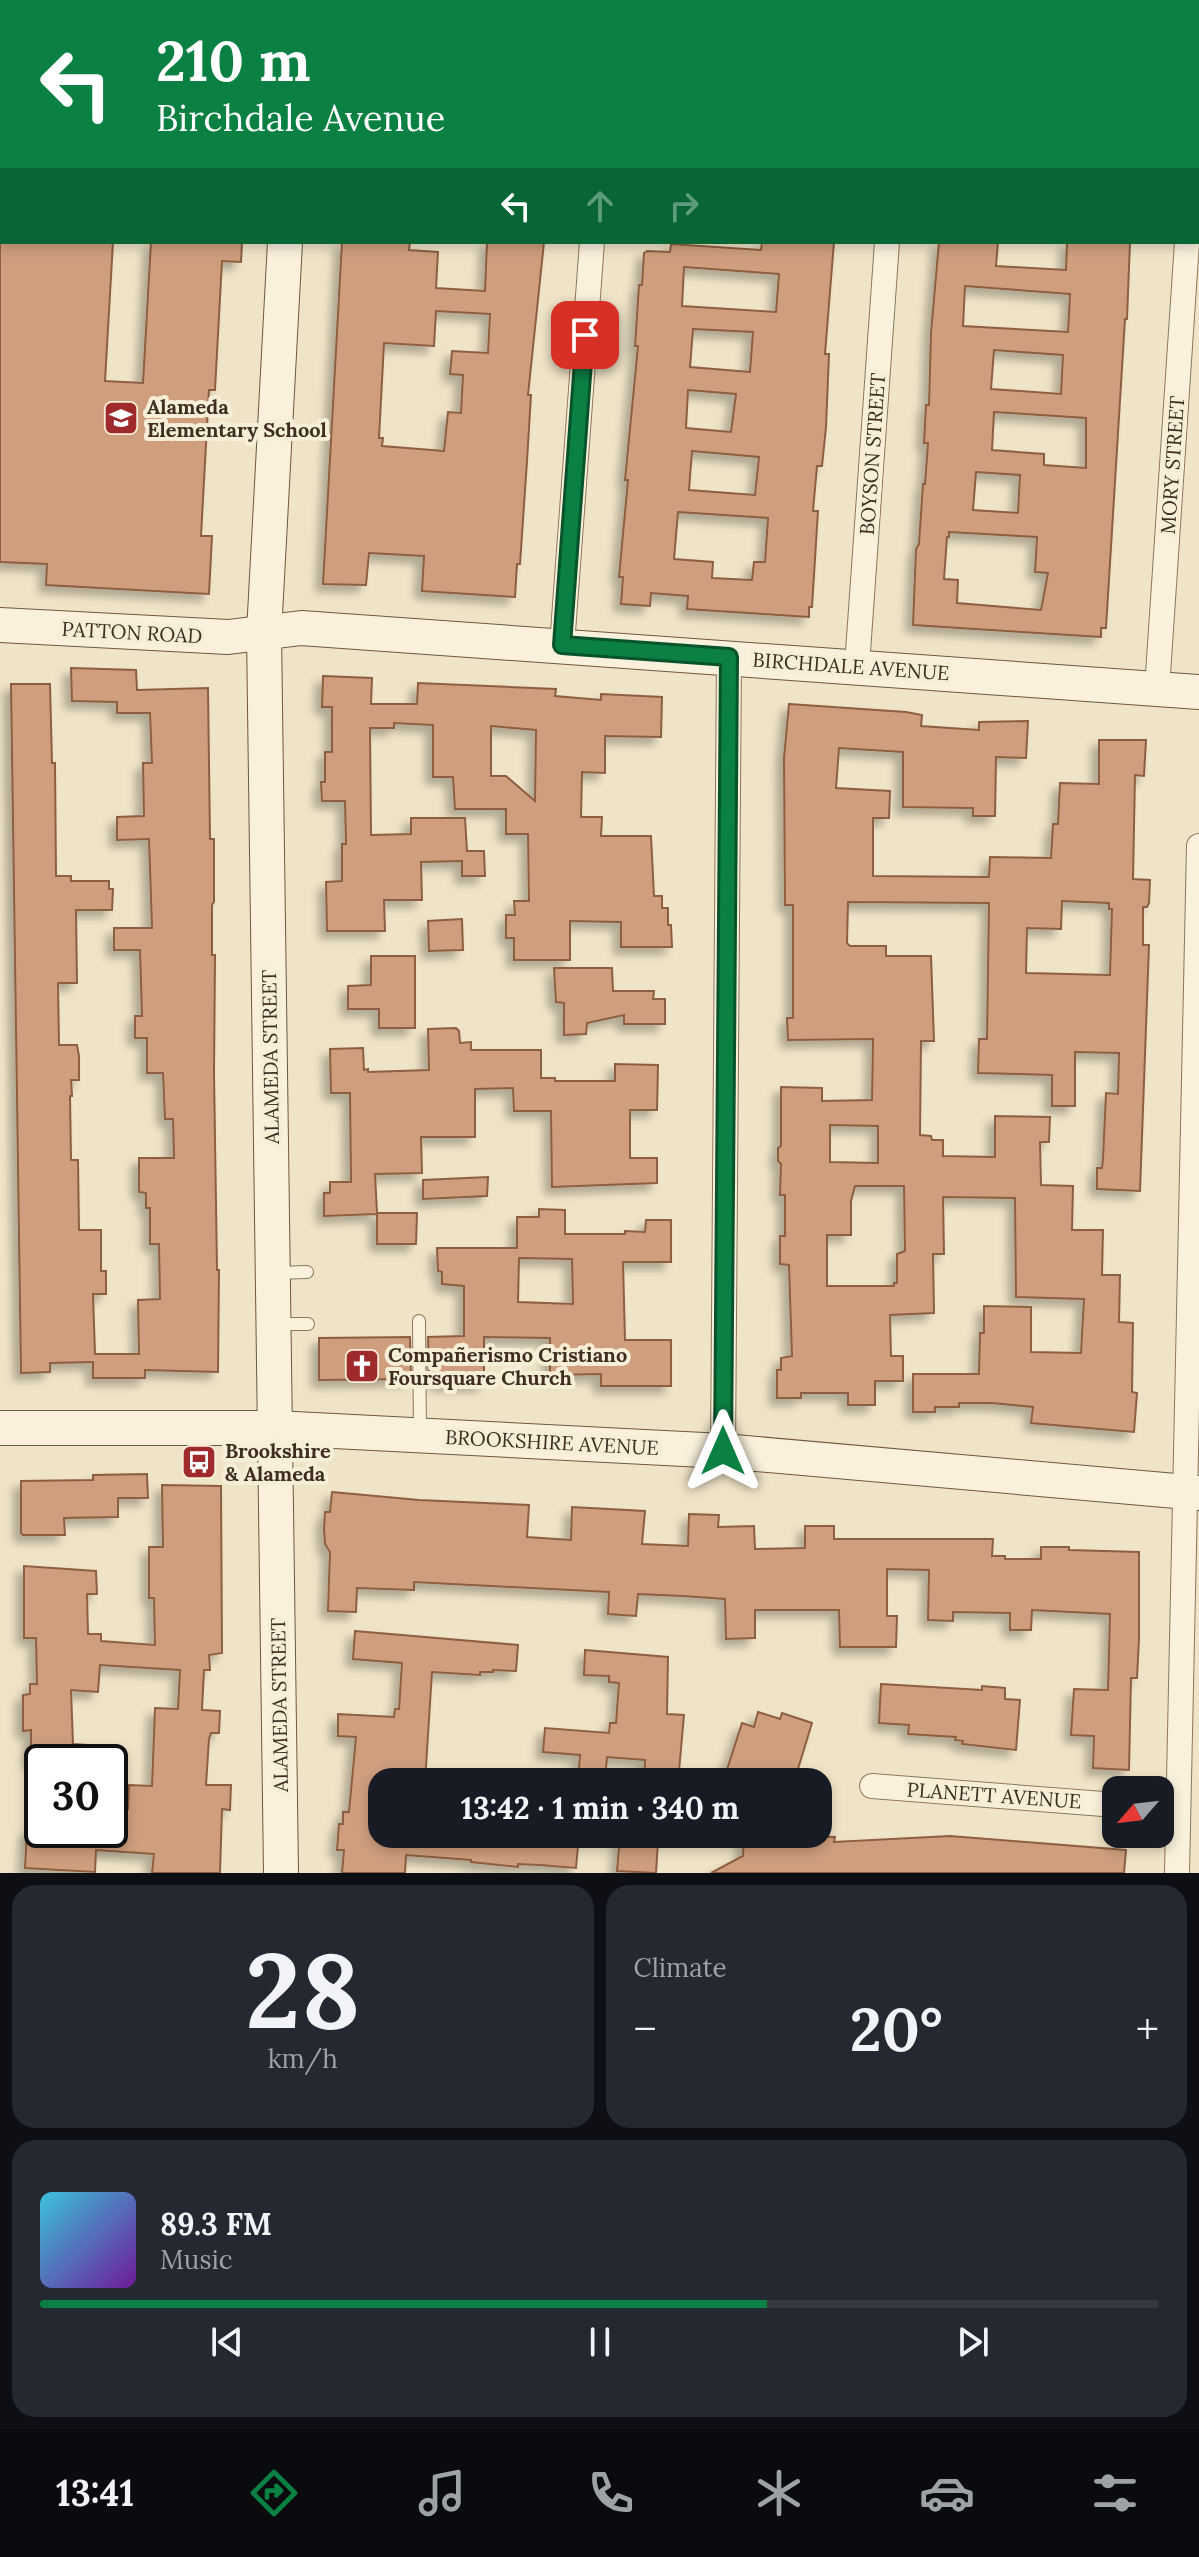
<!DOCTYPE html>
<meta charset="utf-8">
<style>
body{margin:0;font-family:Lora,serif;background:#242831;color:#f1f3f6;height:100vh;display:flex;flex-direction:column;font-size:30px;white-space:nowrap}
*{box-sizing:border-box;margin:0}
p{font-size:26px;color:#9ea1a6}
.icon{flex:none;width:44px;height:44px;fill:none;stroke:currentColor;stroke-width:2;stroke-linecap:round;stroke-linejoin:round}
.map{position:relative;height:1873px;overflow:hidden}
.details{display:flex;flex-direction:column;gap:12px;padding:12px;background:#0d0f14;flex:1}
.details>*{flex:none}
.hud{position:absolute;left:0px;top:0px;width:1200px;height:244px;box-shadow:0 4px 12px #0003;background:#0b8043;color:#fff;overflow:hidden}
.needle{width:52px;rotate:242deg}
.tools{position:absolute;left:1102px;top:1776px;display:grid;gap:16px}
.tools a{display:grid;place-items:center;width:72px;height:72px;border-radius:16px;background:#171b24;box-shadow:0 4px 12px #0003;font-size:40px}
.speed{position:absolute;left:24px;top:1744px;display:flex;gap:16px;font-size:40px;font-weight:700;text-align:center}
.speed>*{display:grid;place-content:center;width:104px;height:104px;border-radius:50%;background:#171b24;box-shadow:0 4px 12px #0003;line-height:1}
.speed .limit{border:4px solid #111;border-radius:12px;background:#fff;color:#111}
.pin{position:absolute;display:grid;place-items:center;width:68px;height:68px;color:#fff;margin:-34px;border-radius:16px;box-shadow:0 4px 12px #0006}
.me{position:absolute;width:88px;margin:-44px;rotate:0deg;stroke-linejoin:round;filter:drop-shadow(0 0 6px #0008)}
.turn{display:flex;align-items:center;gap:28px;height:168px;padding:0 24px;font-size:36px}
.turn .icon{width:104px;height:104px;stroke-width:2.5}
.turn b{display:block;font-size:56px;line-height:68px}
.lanes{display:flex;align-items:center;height:76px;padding:0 24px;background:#0003;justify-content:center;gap:40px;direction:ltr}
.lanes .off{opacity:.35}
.big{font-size:60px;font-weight:700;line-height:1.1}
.details .tile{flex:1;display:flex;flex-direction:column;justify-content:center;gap:12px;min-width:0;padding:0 28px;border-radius:24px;background:#242831}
.details .dial{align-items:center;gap:0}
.dial b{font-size:104px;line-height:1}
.song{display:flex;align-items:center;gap:24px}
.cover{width:96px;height:96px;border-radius:12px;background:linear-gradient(135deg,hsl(190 70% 55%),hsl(280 70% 35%))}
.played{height:8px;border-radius:4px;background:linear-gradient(90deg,#0b8043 65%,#363941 65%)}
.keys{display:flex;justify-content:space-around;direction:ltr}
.heat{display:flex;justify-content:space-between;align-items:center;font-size:44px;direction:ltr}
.details .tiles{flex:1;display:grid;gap:12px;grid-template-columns:1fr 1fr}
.tile:last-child{grid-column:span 2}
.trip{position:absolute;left:368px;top:1768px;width:464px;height:80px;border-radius:24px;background:#171b24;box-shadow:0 4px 12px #0003;font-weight:700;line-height:80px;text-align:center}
.tabs{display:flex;height:128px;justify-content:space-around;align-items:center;background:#090b0e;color:#9ea1a6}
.tabs .icon{width:56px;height:56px}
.tabs .current{color:#0b8043}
.tabs b{font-size:36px;color:#f1f3f6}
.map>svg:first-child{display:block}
.building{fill:#cf9f7d;stroke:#8d5f41;stroke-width:2;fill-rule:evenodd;filter:url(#shadow)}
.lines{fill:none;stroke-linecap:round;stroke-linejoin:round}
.lane-casing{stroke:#8d765c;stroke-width:14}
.street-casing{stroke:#8d765c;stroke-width:26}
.secondary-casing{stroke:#6f573f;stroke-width:36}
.lane{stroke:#faf1dc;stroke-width:12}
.street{stroke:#faf1dc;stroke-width:24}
.secondary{stroke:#faf1dc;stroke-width:34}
.route-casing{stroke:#07532c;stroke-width:20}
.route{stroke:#0b8043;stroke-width:14}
.labels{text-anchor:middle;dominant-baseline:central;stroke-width:8;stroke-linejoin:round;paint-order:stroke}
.poi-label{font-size:20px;font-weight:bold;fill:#3d2e20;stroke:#f7eed8;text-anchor:start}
.street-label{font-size:20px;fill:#3d2e20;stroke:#f7eed8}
</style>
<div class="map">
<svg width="1199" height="1873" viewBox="0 0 1199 1873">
<defs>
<filter id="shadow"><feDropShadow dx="-7" dy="7" stdDeviation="4" flood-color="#0004"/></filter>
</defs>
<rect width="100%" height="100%" fill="#f0e4c8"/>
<!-- building -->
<g class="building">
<polygon points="0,242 113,242 105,381 143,383 151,242 242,242 241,262 222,261 215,390 209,390 201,536 212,536 209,594 46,585 47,564 0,562"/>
<path d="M 342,242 L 410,242 L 409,250 L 438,252 L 436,288 L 485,291 L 487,242 L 544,242 L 528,395 L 531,395 L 527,461 L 520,564 L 517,564 L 515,597 L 422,591 L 424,556 L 369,553 L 366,585 L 323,584 ZM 436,311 L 490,314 L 488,353 L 452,351 L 450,374 L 463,375 L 461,413 L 448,412 L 444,451 L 382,446 L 383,438 L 379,438 L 384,343 L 434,346 Z"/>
<path d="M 762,242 L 834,242 L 825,354 L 829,354 L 826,427 L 822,466 L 817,466 L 813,511 L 818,511 L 812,607 L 809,607 L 809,617 L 687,609 L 688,596 L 651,593 L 650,606 L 621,604 L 623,577 L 619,577 L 628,480 L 625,480 L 638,346 L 635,346 L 639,285 L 642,285 L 644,253 L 647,251 L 670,252 L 671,244 L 761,250 ZM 684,267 L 779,274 L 776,312 L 682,306 ZM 693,329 L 753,332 L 750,372 L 690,367 ZM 688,390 L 736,394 L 731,432 L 686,428 ZM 692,451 L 759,457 L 755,495 L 689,490 ZM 678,512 L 768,518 L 765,562 L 754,562 L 752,580 L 712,578 L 713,562 L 674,559 Z"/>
<path d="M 939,242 L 998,242 L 996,266 L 1066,270 L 1067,242 L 1130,242 L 1127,319 L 1125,319 L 1106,628 L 1101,628 L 1101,637 L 913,625 L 916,549 L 919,544 L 923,484 L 925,484 L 928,443 L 924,443 L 926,405 L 929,405 L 931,333 ZM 965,286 L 1070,294 L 1068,332 L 963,326 ZM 994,350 L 1063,355 L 1061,394 L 991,389 ZM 994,412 L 1086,418 L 1086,468 L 1044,465 L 1044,454 L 992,450 ZM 976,472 L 1020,475 L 1018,513 L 973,510 ZM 949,532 L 1037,537 L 1035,572 L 1048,573 L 1041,610 L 957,603 L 958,580 L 944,579 L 947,537 L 949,537 Z"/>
<polygon points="71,668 136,670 137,690 208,688 210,839 214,839 214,902 212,905 212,955 215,955 214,1073 217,1270 219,1270 218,1372 145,1370 145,1378 93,1378 93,1362 50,1363 50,1372 21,1373 11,684 50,684 52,763 55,763 56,876 71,876 71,881 109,881 109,889 113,889 112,910 76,910 77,983 58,983 59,1045 77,1045 79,1056 79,1080 71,1080 72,1096 70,1096 71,1160 78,1160 79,1230 101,1230 101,1271 106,1271 106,1294 93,1294 95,1354 139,1354 138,1300 160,1299 159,1244 150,1244 150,1208 146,1208 146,1193 139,1192 139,1158 174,1158 173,1119 165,1119 163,1073 147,1073 147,1038 135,1038 135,1016 142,1016 140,950 114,950 114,928 152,928 149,839 117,840 117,817 144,816 143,763 152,763 150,713 117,713 117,702 72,701"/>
<path d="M 323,676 L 372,678 L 371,704 L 417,704 L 418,683 L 556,689 L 555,696 L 601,700 L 601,694 L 662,697 L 661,737 L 605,736 L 605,773 L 582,772 L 581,817 L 602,817 L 601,836 L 651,836 L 654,896 L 662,896 L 662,908 L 668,908 L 668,925 L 671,925 L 672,947 L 621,947 L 621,922 L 570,921 L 570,960 L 514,960 L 514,938 L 506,938 L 506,915 L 515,915 L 514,901 L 529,901 L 528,834 L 506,834 L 506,809 L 455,809 L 453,777 L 433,777 L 433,725 L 394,723 L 394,728 L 370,728 L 371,835 L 411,834 L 411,818 L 465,818 L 467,851 L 484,851 L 485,876 L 462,876 L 462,861 L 421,862 L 422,900 L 384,900 L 385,931 L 327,931 L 326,882 L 342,881 L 342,844 L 346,844 L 345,801 L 322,801 L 321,782 L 325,782 L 325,752 L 332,752 L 332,707 L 322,707 ZM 491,726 L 536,730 L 535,801 L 506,776 L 491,776 Z"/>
<path d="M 789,704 L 906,712 L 922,715 L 921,726 L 979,730 L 979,722 L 1028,721 L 1026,758 L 996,757 L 995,816 L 973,816 L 973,808 L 903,807 L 903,752 L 839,748 L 836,788 L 890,791 L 889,818 L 873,818 L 873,876 L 989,877 L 990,857 L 1051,858 L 1053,824 L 1058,824 L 1060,783 L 1099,784 L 1099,740 L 1146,740 L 1144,776 L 1135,775 L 1133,879 L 1150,880 L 1149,903 L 1147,907 L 1143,907 L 1143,945 L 1149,945 L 1140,1191 L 1097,1189 L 1097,1168 L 1102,1168 L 1103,1159 L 1106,1093 L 1118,1094 L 1119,1053 L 1075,1052 L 1075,1106 L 1052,1106 L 1052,1075 L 978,1073 L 979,1039 L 987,1039 L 989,903 L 848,902 L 847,943 L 850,946 L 886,946 L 886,956 L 931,956 L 934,1041 L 921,1041 L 920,1135 L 931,1136 L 932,1140 L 943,1140 L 943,1156 L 995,1157 L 995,1116 L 1050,1117 L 1049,1142 L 1040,1142 L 1041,1185 L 1073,1186 L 1072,1230 L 1103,1230 L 1102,1275 L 1120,1275 L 1119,1322 L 1133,1323 L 1132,1392 L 1137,1393 L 1134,1432 L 1031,1423 L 1033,1407 L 992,1403 L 959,1403 L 959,1407 L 935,1407 L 935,1412 L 913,1412 L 913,1374 L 979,1374 L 980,1333 L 984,1333 L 984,1306 L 1031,1307 L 1031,1352 L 1081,1353 L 1084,1299 L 1016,1297 L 1015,1198 L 943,1197 L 944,1254 L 933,1254 L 934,1313 L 890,1315 L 891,1356 L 903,1356 L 903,1381 L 875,1381 L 875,1405 L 848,1405 L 848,1393 L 801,1393 L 801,1398 L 777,1398 L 777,1370 L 781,1370 L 781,1358 L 792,1356 L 789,1265 L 780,1264 L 780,1236 L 785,1236 L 785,1195 L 780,1195 L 781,1164 L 778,1161 L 778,1148 L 781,1146 L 781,1087 L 822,1088 L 822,1101 L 872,1100 L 873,1039 L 788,1040 L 787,1018 L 793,1018 L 793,905 L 785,905 L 784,758 ZM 1062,901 L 1109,903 L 1109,909 L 1112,909 L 1110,975 L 1026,973 L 1027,928 L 1061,929 ZM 830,1125 L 878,1126 L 878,1163 L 830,1162 ZM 855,1186 L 904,1186 L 905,1251 L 897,1254 L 897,1283 L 894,1283 L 894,1286 L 827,1286 L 827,1235 L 851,1235 L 851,1201 Z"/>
<polygon points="462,919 463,950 429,951 428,921"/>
<polygon points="371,956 415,956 415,1028 379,1028 379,1009 348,1009 348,986 371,985"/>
<polygon points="554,968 612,968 613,991 654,991 653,999 665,999 665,1024 624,1024 624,1015 587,1023 586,1034 564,1035 564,1003 556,1002"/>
<polygon points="456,1028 459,1031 460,1043 471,1042 471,1050 541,1050 541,1078 555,1078 555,1081 615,1081 615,1064 658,1065 657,1110 630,1110 630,1158 657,1158 657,1183 552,1187 551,1111 514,1111 513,1088 475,1089 475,1137 421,1137 422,1173 375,1174 377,1213 417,1213 416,1244 377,1244 377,1214 324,1216 324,1193 330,1193 330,1182 351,1182 350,1093 331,1093 330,1049 363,1048 364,1070 368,1069 368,1072 429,1070 428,1029"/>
<polygon points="488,1177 487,1196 423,1199 423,1180"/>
<path d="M 539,1209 L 565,1210 L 565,1234 L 625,1234 L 625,1231 L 645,1232 L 646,1220 L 671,1220 L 671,1262 L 623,1262 L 625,1340 L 671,1340 L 671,1386 L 601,1386 L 601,1374 L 550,1375 L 550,1338 L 484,1337 L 484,1384 L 440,1384 L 440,1379 L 429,1379 L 428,1337 L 464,1336 L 464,1286 L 442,1284 L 442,1272 L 438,1271 L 437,1248 L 517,1248 L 517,1217 L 539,1217 ZM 519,1258 L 572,1259 L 573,1304 L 518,1302 Z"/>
<polygon points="410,1337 411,1379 319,1380 319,1338"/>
<polygon points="147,1474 148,1498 118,1498 118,1517 64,1518 65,1535 23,1535 21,1533 21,1481 93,1480 93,1475"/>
<polygon points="162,1485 221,1486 222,1653 209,1655 210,1670 204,1670 202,1710 220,1711 219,1733 211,1733 209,1739 206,1785 231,1785 230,1810 222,1809 220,1873 152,1873 154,1854 96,1850 95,1872 25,1868 27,1830 110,1830 110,1808 128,1809 129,1785 152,1786 155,1708 178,1709 180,1670 100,1665 98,1692 71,1690 73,1744 116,1747 115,1762 31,1762 31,1730 23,1731 23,1695 30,1694 30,1684 37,1684 36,1638 24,1638 24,1566 96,1571 97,1594 87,1594 88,1634 101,1634 101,1641 155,1645 154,1598 149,1598 149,1547 163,1547"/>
<polygon points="332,1492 419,1500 529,1505 527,1537 571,1540 572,1507 645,1511 642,1544 688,1546 689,1514 719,1515 718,1527 754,1526 755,1549 805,1548 805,1526 834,1526 834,1539 993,1539 992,1556 1005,1556 1005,1559 1041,1559 1041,1547 1069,1547 1069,1550 1139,1552 1139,1639 1137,1678 1131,1678 1129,1770 1093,1768 1094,1736 1071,1735 1074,1689 1108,1690 1110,1614 1032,1610 1031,1630 1010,1630 1010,1613 953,1612 953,1621 928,1620 929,1570 887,1569 887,1616 897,1616 896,1647 840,1647 839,1610 755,1610 755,1638 726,1639 725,1599 683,1596 638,1594 636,1616 608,1614 609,1592 414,1582 414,1590 357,1588 356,1612 328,1611 330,1552 325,1544 324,1529 325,1512 330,1512"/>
<polygon points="355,1631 518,1645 516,1671 493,1670 493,1672 480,1672 480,1675 432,1672 425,1782 382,1782 382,1834 432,1834 432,1838 472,1841 472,1836 529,1840 529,1834 579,1834 576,1868 540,1865 518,1864 518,1867 471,1862 471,1860 406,1855 405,1873 342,1873 344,1850 337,1850 339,1824 343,1824 343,1812 349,1812 356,1737 338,1736 338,1714 394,1717 395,1709 399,1709 402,1663 353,1659"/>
<polygon points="585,1650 668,1657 667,1714 684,1715 678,1782 644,1782 645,1760 607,1757 605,1782 578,1782 580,1755 543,1752 545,1728 609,1733 610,1723 616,1723 619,1683 609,1682 609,1676 584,1675"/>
<polygon points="881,1684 982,1690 982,1686 1005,1688 1005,1699 1020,1700 1016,1750 962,1744 963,1741 955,1740 956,1737 908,1734 909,1725 879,1723"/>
<polygon points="758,1712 780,1719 782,1713 812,1723 794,1782 723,1782 742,1723 754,1727"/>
<polygon points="744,1834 835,1837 834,1842 950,1836 1126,1850 1124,1873 711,1873 743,1856"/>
<polygon points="620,1837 658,1841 656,1873 617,1871"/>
</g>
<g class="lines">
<!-- lane casing -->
<g class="lane-casing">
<g id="lane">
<polyline points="276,1273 307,1272"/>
<polyline points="419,1321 420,1434"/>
<polyline points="275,1324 308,1324"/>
</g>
</g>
<!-- street casing -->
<g class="street-casing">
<g id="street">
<polyline points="473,0 502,2"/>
<polyline points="1121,0 1123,2"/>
<polyline points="609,2 609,0"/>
<polyline points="1050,2 1056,0"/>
<polyline points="562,645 592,242"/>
<polyline points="857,666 887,242"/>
<polyline points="1157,689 1187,242"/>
<polyline points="723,1451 729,657"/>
<polyline points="872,1786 1116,1805"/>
<polyline points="1177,1873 1199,846"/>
</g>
</g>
<!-- secondary casing -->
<g class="secondary-casing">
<g id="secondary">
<polyline points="300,2 300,0"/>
<polyline points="0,625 228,637 301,628 1199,692"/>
<polyline points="0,1428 275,1428 723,1451 1199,1493"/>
<polyline points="281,1873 264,633 285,242"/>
</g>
</g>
<!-- lane -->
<use href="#lane" class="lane"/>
<!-- street -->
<use href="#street" class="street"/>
<!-- secondary -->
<use href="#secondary" class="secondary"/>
</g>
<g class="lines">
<!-- route casing -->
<g class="route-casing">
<polyline id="route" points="585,335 562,645 729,657 723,1451"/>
</g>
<!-- route -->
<use href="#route" class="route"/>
</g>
<!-- icons -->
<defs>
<g id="school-square" transform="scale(1.8)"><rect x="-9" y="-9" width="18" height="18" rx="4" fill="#9e2a2b" stroke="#f7eed8"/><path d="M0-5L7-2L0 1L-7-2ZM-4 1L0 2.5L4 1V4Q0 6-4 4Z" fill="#fff"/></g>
<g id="church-square" transform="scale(1.8)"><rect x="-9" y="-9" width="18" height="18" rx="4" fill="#9e2a2b" stroke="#f7eed8"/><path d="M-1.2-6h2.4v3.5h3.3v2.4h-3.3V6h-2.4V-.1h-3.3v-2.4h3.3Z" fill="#fff"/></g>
<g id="bus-square" transform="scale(1.8)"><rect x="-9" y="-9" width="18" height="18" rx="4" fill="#9e2a2b" stroke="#f7eed8"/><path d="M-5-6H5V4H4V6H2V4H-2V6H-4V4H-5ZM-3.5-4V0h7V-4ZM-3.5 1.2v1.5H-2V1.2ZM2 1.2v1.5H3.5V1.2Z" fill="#fff"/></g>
</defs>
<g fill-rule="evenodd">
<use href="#school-square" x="121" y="418"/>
<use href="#church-square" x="362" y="1366"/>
<use href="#bus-square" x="199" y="1462"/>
</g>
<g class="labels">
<!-- poi labels -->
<g class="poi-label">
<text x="147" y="406">Alameda<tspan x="147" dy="23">Elementary School</tspan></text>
<text x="388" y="1354">Compañerismo Cristiano<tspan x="388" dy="23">Foursquare Church</tspan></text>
<text x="225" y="1450">Brookshire<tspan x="225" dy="23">&amp; Alameda</tspan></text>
</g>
<!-- street labels -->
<g class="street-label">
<text transform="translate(872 454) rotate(-86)">BOYSON STREET</text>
<text transform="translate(1172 465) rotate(-86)">MORY STREET</text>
<text transform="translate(132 632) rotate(3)">PATTON ROAD</text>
<text transform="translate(851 666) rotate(4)">BIRCHDALE AVENUE</text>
<text transform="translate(270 1057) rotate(-91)">ALAMEDA STREET</text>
<text transform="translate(552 1442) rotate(3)">BROOKSHIRE AVENUE</text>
<text transform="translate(279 1705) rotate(-91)">ALAMEDA STREET</text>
<text transform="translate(994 1795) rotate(4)">PLANETT AVENUE</text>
</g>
</g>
</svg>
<div class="tools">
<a><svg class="needle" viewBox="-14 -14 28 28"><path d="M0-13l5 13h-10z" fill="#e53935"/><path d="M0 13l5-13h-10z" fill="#9ea1a6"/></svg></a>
</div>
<div class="speed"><div class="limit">30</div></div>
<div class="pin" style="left:585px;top:335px;background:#d93025"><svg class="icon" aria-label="arrive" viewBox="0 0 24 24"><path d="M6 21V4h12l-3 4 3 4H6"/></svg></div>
<svg class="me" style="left:723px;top:1451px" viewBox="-20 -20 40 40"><path d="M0-17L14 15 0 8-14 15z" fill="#0b8043" stroke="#fff" stroke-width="4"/></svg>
<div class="trip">13:42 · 1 min · 340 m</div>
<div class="hud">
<div class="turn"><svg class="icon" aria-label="left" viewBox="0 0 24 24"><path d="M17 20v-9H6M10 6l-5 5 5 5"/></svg><div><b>210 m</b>Birchdale Avenue</div></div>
<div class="lanes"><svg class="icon" aria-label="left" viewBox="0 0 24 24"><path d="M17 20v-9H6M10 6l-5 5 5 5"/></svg><svg class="icon off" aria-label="ahead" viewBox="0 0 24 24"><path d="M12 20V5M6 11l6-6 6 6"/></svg><svg class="icon off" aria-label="right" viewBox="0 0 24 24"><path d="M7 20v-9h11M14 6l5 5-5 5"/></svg></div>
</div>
</div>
<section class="details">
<div class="tiles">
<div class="tile dial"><b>28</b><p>km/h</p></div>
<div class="tile"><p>Climate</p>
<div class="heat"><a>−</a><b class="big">20°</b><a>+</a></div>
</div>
<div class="tile">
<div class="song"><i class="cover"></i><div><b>89.3 FM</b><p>Music</p></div></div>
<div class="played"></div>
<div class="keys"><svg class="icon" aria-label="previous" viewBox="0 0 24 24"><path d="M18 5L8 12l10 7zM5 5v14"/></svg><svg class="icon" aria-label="pause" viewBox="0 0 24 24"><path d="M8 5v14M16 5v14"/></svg><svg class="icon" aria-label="next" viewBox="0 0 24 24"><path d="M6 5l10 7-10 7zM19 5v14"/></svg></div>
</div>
</div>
</section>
<nav class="tabs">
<b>13:41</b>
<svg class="icon current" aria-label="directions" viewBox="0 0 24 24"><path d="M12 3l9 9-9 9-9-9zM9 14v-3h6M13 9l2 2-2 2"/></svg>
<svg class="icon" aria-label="music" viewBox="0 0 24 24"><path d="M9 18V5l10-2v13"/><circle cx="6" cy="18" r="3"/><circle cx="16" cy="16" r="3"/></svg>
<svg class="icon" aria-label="phone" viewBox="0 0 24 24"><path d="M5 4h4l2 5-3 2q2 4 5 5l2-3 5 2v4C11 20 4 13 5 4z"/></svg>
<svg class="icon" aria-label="climate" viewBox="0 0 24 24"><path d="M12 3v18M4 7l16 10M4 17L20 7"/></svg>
<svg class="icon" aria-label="car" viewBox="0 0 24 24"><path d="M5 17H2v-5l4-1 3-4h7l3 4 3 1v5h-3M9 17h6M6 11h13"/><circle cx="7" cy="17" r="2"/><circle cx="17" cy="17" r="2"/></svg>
<svg class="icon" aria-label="filters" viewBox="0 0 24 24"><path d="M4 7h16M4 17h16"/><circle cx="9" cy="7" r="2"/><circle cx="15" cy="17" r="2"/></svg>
</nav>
